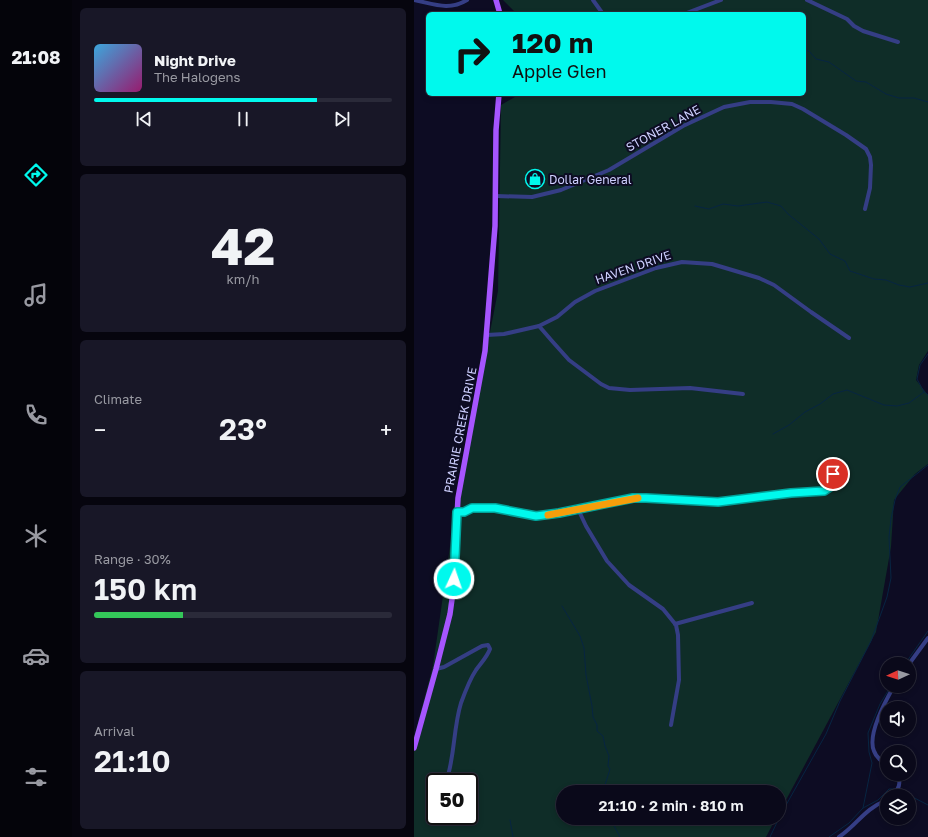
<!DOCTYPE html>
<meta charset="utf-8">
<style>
body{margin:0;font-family:"Golos Text",sans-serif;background:#181727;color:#f1f3f6;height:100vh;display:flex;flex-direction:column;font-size:15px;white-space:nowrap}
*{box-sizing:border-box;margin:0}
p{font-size:13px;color:#999aa2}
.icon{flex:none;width:22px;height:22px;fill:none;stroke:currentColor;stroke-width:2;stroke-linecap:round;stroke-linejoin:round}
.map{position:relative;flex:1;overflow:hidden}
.drawer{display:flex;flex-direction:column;gap:8px;padding:8px;background:#06050e;width:342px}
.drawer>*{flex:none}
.hud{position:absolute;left:12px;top:12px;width:380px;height:84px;border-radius:6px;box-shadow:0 2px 6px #0003,0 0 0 1px #2a2a39;background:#00f9ed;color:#111;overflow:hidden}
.needle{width:26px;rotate:267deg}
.tools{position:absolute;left:466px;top:657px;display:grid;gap:8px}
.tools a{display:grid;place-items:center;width:36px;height:36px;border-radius:50%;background:#0a091a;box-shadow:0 2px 6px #0003,0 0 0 1px #2a2a39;font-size:20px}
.speed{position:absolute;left:12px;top:773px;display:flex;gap:8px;font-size:20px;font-weight:700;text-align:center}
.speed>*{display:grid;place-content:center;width:52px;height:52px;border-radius:50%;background:#0a091a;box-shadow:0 2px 6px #0003,0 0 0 1px #2a2a39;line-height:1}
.speed .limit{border:2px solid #111;border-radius:6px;background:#fff;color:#111}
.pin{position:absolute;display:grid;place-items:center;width:34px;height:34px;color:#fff;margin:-17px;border:2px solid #fff;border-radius:50%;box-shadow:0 1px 4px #0007}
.me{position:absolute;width:44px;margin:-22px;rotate:3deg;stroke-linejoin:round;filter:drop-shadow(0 0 3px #0008)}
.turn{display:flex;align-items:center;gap:14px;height:84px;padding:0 20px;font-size:18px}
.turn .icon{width:52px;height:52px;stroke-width:2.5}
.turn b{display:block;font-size:28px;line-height:34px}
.big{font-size:30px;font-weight:600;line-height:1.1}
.drawer .tile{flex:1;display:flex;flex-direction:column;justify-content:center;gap:6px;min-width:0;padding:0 14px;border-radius:6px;background:#181727}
.drawer .dial{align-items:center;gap:0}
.dial b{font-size:52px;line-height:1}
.song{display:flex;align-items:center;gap:12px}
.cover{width:48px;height:48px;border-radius:6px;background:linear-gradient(135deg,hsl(200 70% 55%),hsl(320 70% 35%))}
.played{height:4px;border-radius:2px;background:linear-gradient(90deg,#00f9ed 75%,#2a2a39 75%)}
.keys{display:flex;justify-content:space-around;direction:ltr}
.heat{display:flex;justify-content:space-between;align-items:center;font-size:22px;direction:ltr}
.charge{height:6px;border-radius:3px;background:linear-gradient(90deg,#34c759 30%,#2a2a39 0)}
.trip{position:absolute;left:142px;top:785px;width:230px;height:40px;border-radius:20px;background:#0a091a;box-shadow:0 2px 6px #0003,0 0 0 1px #2a2a39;font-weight:600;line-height:40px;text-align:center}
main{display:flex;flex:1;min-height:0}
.dock{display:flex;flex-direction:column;width:72px;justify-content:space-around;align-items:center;background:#04040a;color:#999aa2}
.dock .icon{width:28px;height:28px}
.dock .on{color:#00f9ed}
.dock b{font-size:18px;color:#f1f3f6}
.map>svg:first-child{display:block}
.green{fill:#0f2d28;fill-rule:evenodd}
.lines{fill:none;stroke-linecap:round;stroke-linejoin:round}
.stream{stroke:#072542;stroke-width:1}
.minor{stroke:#353e85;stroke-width:4}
.major{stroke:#a655ff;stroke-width:5.5}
.route-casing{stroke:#00a29a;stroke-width:10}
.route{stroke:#00f9ed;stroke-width:7}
.slow{stroke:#f59e0b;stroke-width:7}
.labels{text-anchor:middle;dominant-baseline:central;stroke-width:4;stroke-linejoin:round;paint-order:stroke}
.street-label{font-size:12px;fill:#ced0ff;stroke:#0d0c23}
.poi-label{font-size:12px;fill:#ced0ff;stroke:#0d0c23;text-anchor:start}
</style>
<main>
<nav class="dock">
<b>21:08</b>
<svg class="icon on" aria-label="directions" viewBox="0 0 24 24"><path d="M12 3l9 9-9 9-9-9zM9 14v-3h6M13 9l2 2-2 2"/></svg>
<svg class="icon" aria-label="music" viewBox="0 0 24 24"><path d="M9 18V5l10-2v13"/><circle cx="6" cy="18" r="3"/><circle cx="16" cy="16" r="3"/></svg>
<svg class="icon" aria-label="phone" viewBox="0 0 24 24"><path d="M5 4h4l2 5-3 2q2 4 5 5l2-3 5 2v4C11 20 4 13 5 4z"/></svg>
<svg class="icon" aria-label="climate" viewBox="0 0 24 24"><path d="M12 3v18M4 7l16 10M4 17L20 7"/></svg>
<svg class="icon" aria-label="car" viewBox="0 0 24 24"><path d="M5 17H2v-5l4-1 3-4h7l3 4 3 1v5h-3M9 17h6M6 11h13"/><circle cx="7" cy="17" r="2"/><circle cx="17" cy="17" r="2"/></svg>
<svg class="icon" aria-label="filters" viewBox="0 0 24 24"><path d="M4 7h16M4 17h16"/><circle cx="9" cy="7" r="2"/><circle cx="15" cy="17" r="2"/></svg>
</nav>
<section class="drawer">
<div class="tile">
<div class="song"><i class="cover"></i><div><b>Night Drive</b><p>The Halogens</p></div></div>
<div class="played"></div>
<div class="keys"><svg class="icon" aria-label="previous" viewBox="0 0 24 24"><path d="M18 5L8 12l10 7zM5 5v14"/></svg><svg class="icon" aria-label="pause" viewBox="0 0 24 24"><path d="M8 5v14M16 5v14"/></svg><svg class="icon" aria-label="next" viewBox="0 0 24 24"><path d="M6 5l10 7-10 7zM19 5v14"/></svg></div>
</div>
<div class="tile dial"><b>42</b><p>km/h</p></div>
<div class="tile"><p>Climate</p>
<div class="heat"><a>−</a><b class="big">23°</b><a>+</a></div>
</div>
<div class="tile"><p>Range · 30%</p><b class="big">150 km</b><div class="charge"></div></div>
<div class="tile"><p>Arrival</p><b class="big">21:10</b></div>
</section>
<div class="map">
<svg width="514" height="837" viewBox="0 0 514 837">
<rect width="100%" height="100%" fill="#0d0c23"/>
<!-- green -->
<path class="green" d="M 89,0 L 514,0 L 514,351 L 505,365 L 502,380 L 514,395 L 514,464 L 501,474 L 480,500 L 477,547 L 462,632 L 365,813 L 365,792 L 149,792 L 149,818 L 362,818 L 352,837 L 0,837 L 0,737 L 19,666 L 41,511 L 84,291 L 87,105 L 106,94 L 390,94 L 390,14 L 103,14 ZM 21,782 L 55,782 L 55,816 L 21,816 Z"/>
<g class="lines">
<!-- stream -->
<g class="stream">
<polyline points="390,50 395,51 402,59 415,62 442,81 452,82 472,94 485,98 500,98 514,102"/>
<polyline points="281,206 295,209 309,204 324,206 353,202 367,206 374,214 405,239 416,254 431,261 436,271 460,279 472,280 485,285 496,287 514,283"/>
<polyline points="514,354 506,365 503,379 510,392 514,395"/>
<polyline points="359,434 375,425 391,412 406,404 419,394 433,390 470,405 483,406 495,403 510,392"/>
<polyline points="148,606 166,636 170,648 172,675 178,706 179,717 183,725 183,731 189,736 191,746 195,756 194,766 196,769 191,785 192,792"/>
<polyline points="491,664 514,631"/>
<polyline points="487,791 514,805"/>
<polyline points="449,808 458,763 455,752 454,733 466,704 477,686"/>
<polyline points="196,818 206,837"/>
<polyline points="96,820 99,837"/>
<polyline points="356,837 367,814 412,734 426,701 457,641 473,597 477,578 475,537 477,519 481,500 486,487 514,465"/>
<polyline points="415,837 435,823 449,808 464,800 475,789 480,789"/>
</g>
<!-- minor -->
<g class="minor">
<path d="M 0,0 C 20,4 35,11 53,0"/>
<polyline points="179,0 189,14"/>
<polyline points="393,0 433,19 440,26 449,31 484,42"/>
<polyline points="270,14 307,0"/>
<polyline points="82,196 118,197 147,190 195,170 269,126 310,107 336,102 357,102 378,104 389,109 432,135 452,149 456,157 457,165 456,188 451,209"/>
<polyline points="125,326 138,341 155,360 187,384 195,388 216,390 276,388 329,394"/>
<polyline points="73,335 90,334 125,326 143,317 161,302 181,291 242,268 268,262 298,264 345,278 360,285 397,312 435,338"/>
<polyline points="164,509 172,526 193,561 215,585 249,609 262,625 264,635 265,680 257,725"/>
<polyline points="43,512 50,512 57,508 81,508 122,516 145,513 219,498 233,498 303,502 377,493 409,491 416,487 419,480 419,459"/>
<polyline points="261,624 338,603"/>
<polyline points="495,664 514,638"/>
<path d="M 22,669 L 30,667 L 68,646 L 74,645 L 76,649 C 73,657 67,663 62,670 C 56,679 51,692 47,703 C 39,729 41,757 32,782"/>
<path d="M 473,764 C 468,762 462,757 460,751 C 453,735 472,700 480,686"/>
<path d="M 479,796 C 485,789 487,783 484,774"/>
<path d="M 425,837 C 444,824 450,809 473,800"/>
</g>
<!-- major -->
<g class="major">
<polyline points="82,0 86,14"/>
<polyline points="0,748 22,669 36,614 39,592 44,498 71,351 81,226 82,130 85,94"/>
</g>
</g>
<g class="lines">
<!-- route casing -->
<g class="route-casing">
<polyline id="route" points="40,579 43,512 50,512 58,508 81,508 122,516 145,513 219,498 232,498 304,502 377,493 410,491 416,487 419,474"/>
</g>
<!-- route -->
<use href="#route" class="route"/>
<!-- slow -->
<polyline class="slow" points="134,515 224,498"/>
</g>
<!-- icons -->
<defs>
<g id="shop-ring" transform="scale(1)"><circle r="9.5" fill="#0d0c23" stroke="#00f9ed" stroke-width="1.5"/><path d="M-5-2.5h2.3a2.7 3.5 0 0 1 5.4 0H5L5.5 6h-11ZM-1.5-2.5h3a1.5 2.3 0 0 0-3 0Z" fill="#00f9ed"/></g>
</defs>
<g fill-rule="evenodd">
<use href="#shop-ring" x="121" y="179"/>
</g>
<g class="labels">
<!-- street labels -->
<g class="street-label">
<text transform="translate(249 128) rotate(-29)">STONER LANE</text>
<text transform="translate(219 267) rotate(-19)">HAVEN DRIVE</text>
<text transform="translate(46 430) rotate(-79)">PRAIRIE CREEK DRIVE</text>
</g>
<!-- poi labels -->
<g class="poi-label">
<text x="135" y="179">Dollar General</text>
</g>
</g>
</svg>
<div class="tools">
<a><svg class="needle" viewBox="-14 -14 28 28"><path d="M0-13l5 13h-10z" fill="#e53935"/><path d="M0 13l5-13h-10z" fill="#999aa2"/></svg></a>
<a><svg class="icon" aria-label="sound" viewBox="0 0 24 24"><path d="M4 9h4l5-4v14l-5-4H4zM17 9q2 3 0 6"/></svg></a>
<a><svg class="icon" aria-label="search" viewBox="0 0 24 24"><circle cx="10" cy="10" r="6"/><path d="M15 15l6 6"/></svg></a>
<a><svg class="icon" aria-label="layers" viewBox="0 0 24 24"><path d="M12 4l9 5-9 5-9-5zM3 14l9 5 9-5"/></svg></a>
</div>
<div class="speed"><div class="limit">50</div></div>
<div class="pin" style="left:419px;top:474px;background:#d93025"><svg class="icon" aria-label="arrive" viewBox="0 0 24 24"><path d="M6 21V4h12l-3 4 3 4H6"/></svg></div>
<svg class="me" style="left:40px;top:579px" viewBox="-20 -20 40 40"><circle r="17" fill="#00f9ed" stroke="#fff" stroke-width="3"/><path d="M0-11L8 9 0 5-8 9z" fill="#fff"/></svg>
<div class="trip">21:10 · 2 min · 810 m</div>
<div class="hud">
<div class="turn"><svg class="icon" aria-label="right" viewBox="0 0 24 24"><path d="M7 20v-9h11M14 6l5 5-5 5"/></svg><div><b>120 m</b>Apple Glen</div></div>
</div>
</div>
</main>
